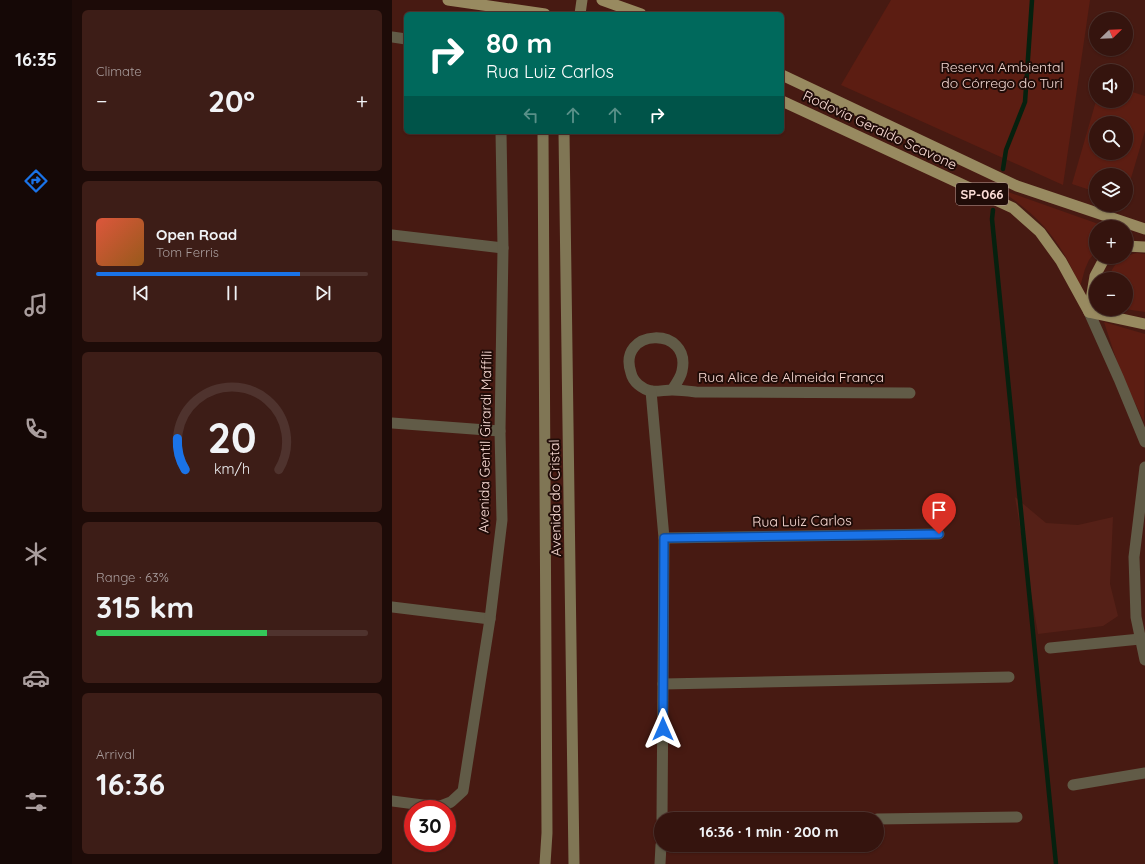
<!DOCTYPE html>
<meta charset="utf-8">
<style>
body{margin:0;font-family:Quicksand,sans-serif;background:#3d1d17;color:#f1f3f6;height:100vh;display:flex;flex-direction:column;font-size:15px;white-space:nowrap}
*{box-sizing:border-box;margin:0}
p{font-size:13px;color:#aa9e9e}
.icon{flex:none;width:22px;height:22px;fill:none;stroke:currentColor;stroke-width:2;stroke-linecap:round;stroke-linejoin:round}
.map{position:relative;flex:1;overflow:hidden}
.side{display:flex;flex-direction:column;gap:10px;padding:10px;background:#1d0b08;width:320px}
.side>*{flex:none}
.guide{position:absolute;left:12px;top:12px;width:380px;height:122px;border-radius:6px;box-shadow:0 1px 3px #0004,0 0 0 1px #4f332e;background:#00695c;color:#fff;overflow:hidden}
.needle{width:26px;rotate:67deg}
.fabs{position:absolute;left:697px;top:12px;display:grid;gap:8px}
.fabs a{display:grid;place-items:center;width:44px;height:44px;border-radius:50%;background:#35140e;box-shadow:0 1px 3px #0004,0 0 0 1px #4f332e;font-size:20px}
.speed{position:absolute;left:12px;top:800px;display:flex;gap:8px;font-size:20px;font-weight:700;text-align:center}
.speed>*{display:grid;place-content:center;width:52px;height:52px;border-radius:50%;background:#35140e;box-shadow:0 1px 3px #0004,0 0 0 1px #4f332e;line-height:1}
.speed .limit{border:6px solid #d22;background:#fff;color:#111}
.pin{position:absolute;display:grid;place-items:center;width:34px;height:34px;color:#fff;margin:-41px -17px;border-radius:50% 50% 50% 0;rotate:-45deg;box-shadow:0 0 4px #0007}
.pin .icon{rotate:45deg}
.me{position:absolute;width:44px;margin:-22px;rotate:0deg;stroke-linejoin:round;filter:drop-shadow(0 0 3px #0008)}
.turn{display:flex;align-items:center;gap:14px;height:84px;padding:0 16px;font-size:18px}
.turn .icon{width:52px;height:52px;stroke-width:2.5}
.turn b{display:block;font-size:28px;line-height:34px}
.lanes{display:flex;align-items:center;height:38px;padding:0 16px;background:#0003;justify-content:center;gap:20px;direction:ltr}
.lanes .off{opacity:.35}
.big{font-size:30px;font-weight:700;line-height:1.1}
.side .tile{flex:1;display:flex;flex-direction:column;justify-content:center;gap:6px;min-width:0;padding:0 14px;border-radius:6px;background:#3d1d17}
.side .dial{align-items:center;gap:0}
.dial svg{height:104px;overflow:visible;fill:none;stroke:#4f332e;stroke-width:7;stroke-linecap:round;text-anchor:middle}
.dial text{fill:#f1f3f6;stroke:none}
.song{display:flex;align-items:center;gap:12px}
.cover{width:48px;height:48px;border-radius:6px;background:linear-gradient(135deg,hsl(10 70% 55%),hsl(30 70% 35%))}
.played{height:4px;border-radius:2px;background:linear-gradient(90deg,#1a73e8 75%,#4f332e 75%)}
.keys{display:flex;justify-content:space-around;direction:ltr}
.heat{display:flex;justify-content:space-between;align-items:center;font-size:22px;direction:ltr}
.charge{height:6px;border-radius:3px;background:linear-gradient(90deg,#34c759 63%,#4f332e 0)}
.trip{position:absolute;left:262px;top:812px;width:230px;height:40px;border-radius:20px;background:#35140e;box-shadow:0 1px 3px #0004,0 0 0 1px #4f332e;font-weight:700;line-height:40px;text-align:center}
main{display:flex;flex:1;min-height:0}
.menu{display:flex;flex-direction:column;width:72px;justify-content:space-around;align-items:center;background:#150806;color:#aa9e9e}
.menu .icon{width:28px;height:28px}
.menu .active{color:#1a73e8}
.menu b{font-size:18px;color:#f1f3f6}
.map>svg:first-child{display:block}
.built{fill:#552017}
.green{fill:#5c1d12;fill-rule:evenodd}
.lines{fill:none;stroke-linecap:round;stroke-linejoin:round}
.stream{stroke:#06210f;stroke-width:4.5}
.minor{stroke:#615b47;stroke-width:11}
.tertiary{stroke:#615b47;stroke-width:11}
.secondary{stroke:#807655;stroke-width:11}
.primary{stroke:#988a60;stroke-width:11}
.route-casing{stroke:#114b97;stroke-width:10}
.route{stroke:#1a73e8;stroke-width:7}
.labels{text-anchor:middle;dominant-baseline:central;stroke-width:4;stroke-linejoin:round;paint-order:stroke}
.shield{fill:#200c08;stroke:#ba9e99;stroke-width:1}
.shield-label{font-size:13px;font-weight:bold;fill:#fcddd7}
.park-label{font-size:14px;fill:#f0d6d1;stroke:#200c08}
.street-label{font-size:14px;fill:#fcddd7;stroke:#200c08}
</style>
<main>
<nav class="menu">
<b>16:35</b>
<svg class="icon active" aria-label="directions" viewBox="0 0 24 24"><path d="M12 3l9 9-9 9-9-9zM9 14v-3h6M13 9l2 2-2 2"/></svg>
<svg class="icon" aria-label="music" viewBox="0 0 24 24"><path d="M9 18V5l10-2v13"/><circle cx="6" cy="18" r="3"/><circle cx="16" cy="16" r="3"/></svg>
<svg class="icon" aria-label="phone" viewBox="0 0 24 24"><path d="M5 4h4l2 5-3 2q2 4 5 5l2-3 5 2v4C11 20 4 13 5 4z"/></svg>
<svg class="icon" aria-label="climate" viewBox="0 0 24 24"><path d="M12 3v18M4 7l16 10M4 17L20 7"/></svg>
<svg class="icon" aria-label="car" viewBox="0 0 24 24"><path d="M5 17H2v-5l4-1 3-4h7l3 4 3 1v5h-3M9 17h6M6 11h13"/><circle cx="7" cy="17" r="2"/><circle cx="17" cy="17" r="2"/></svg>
<svg class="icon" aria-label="filters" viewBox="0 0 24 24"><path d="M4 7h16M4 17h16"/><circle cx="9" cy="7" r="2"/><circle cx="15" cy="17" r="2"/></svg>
</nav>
<section class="side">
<div class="tile"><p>Climate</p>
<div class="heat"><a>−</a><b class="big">20°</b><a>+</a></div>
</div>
<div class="tile">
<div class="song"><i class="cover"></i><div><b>Open Road</b><p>Tom Ferris</p></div></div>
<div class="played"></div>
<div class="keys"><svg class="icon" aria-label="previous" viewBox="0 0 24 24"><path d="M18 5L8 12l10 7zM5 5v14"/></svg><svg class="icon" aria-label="pause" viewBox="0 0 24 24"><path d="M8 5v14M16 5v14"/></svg><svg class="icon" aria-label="next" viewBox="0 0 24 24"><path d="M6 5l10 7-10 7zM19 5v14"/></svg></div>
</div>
<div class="tile dial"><svg viewBox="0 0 100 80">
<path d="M14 69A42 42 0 1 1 86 69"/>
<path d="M14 69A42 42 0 0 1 8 45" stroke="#1a73e8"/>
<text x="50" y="56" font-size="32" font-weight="700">20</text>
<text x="50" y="72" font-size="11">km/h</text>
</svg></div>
<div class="tile"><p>Range · 63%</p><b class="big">315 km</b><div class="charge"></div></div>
<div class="tile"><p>Arrival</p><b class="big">16:36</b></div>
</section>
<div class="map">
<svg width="753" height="864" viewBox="0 0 753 864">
<rect width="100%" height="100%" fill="#471a12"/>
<!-- built -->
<polygon class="built" points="623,497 654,523 686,525 721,517 718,584 726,616 711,626 646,634"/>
<!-- green -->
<g class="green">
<polygon points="499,0 698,0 671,185 449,85"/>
<path d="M 734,90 L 753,96 L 753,131 L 734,195 L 734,175 L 704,175 L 704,192 L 680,184 L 704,101 L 734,101 ZM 704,123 L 734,123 L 734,153 L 704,153 Z"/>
<path d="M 602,187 L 715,227 L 704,227 L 704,251 L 697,260 L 693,269 L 688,287 C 669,240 646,213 602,187 Z"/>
<path d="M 745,253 L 753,254 L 753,312 L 733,309 L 734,279 L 717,279 C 720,263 731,256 745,253 Z"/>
<polygon points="712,322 753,334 752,422 728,371"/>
</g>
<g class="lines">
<!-- stream -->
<g class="stream">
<polyline points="611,169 614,150 633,102 640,0"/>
<polyline points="601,210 600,219 664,864"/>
</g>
<!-- minor -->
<g class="minor">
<polyline points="0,37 14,39"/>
<polyline points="0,235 111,248"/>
<path d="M 280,390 C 284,384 289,377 290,371 C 300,325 224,328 239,373 C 241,382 250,389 259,391 C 265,392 273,390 280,390 C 288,390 296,391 304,392 L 518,393"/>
<polyline points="259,391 272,538 270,819"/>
<polyline points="0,423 108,431"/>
<polyline points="272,538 547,534"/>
<polyline points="0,607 98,619"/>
<polyline points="658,648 748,639"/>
<polyline points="271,684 617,677"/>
<polyline points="681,785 753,773"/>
<polyline points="0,801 46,807 59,802 71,791 98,619 110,520 108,431 111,248 109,132"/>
<polyline points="485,819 625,817"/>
<polyline points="268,864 269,845"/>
</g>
<!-- tertiary -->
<g class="tertiary">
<polyline points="697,312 727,379 753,442"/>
<polyline points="753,467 742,557 744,617 753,660"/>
</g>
<!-- secondary -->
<g class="secondary">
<polyline points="188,14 190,0"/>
<polyline points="151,132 155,833 153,864"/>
<polyline points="172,132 182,864"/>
</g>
<!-- primary -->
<g class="primary">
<polyline points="56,0 153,14"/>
<polyline points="210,0 249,14"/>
<polyline points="390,75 625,186 753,229"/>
<polyline points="390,101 621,208 648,232 669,261 697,312 753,324"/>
<polyline points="734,246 753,247"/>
<polyline points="697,312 703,276 712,259 715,257"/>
</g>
</g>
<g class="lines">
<!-- route casing -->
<g class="route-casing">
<polyline id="route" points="271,729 272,538 547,534"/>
</g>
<!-- route -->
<use href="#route" class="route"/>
</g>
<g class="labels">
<!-- shield labels -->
<rect class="shield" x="564" y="183" width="52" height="22" rx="3"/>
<g class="shield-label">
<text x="590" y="194">SP-066</text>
</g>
<!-- park labels -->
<g class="park-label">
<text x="610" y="67">Reserva Ambiental<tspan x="610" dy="16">do Córrego do Turi</tspan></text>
</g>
<!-- street labels -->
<g class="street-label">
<text transform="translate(488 130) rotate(25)">Rodovia Geraldo Scavone</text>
<text x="399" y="377">Rua Alice de Almeida França</text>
<text transform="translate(93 442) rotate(-89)">Avenida Gentil Girardi Maffili</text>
<text transform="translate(163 498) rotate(-91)">Avenida do Cristal</text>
<text transform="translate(410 521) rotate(-1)">Rua Luiz Carlos</text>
</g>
</g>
</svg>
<div class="fabs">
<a><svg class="needle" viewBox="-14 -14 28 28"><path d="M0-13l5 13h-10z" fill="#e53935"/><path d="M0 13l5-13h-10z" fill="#aa9e9e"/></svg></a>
<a><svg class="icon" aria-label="sound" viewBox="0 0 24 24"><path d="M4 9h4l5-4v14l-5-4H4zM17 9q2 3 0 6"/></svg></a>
<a><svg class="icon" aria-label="search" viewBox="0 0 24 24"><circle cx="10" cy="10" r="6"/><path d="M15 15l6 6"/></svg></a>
<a><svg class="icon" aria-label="layers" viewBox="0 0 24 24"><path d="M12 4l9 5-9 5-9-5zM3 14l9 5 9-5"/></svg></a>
<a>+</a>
<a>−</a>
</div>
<div class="speed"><div class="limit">30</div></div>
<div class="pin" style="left:547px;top:534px;background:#d93025"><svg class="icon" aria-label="arrive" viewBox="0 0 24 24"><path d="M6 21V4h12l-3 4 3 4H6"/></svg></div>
<svg class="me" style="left:271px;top:729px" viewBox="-20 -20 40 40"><path d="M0-17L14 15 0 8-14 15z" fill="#1a73e8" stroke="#fff" stroke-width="4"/></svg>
<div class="trip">16:36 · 1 min · 200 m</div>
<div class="guide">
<div class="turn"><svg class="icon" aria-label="right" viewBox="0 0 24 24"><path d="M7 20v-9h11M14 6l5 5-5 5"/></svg><div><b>80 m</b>Rua Luiz Carlos</div></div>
<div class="lanes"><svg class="icon off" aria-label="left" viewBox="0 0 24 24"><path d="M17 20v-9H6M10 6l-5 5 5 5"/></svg><svg class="icon off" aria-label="ahead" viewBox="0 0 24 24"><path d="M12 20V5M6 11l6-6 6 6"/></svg><svg class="icon off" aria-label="ahead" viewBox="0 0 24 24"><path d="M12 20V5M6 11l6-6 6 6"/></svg><svg class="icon" aria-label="right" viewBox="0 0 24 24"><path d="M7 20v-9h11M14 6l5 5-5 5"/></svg></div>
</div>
</div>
</main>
